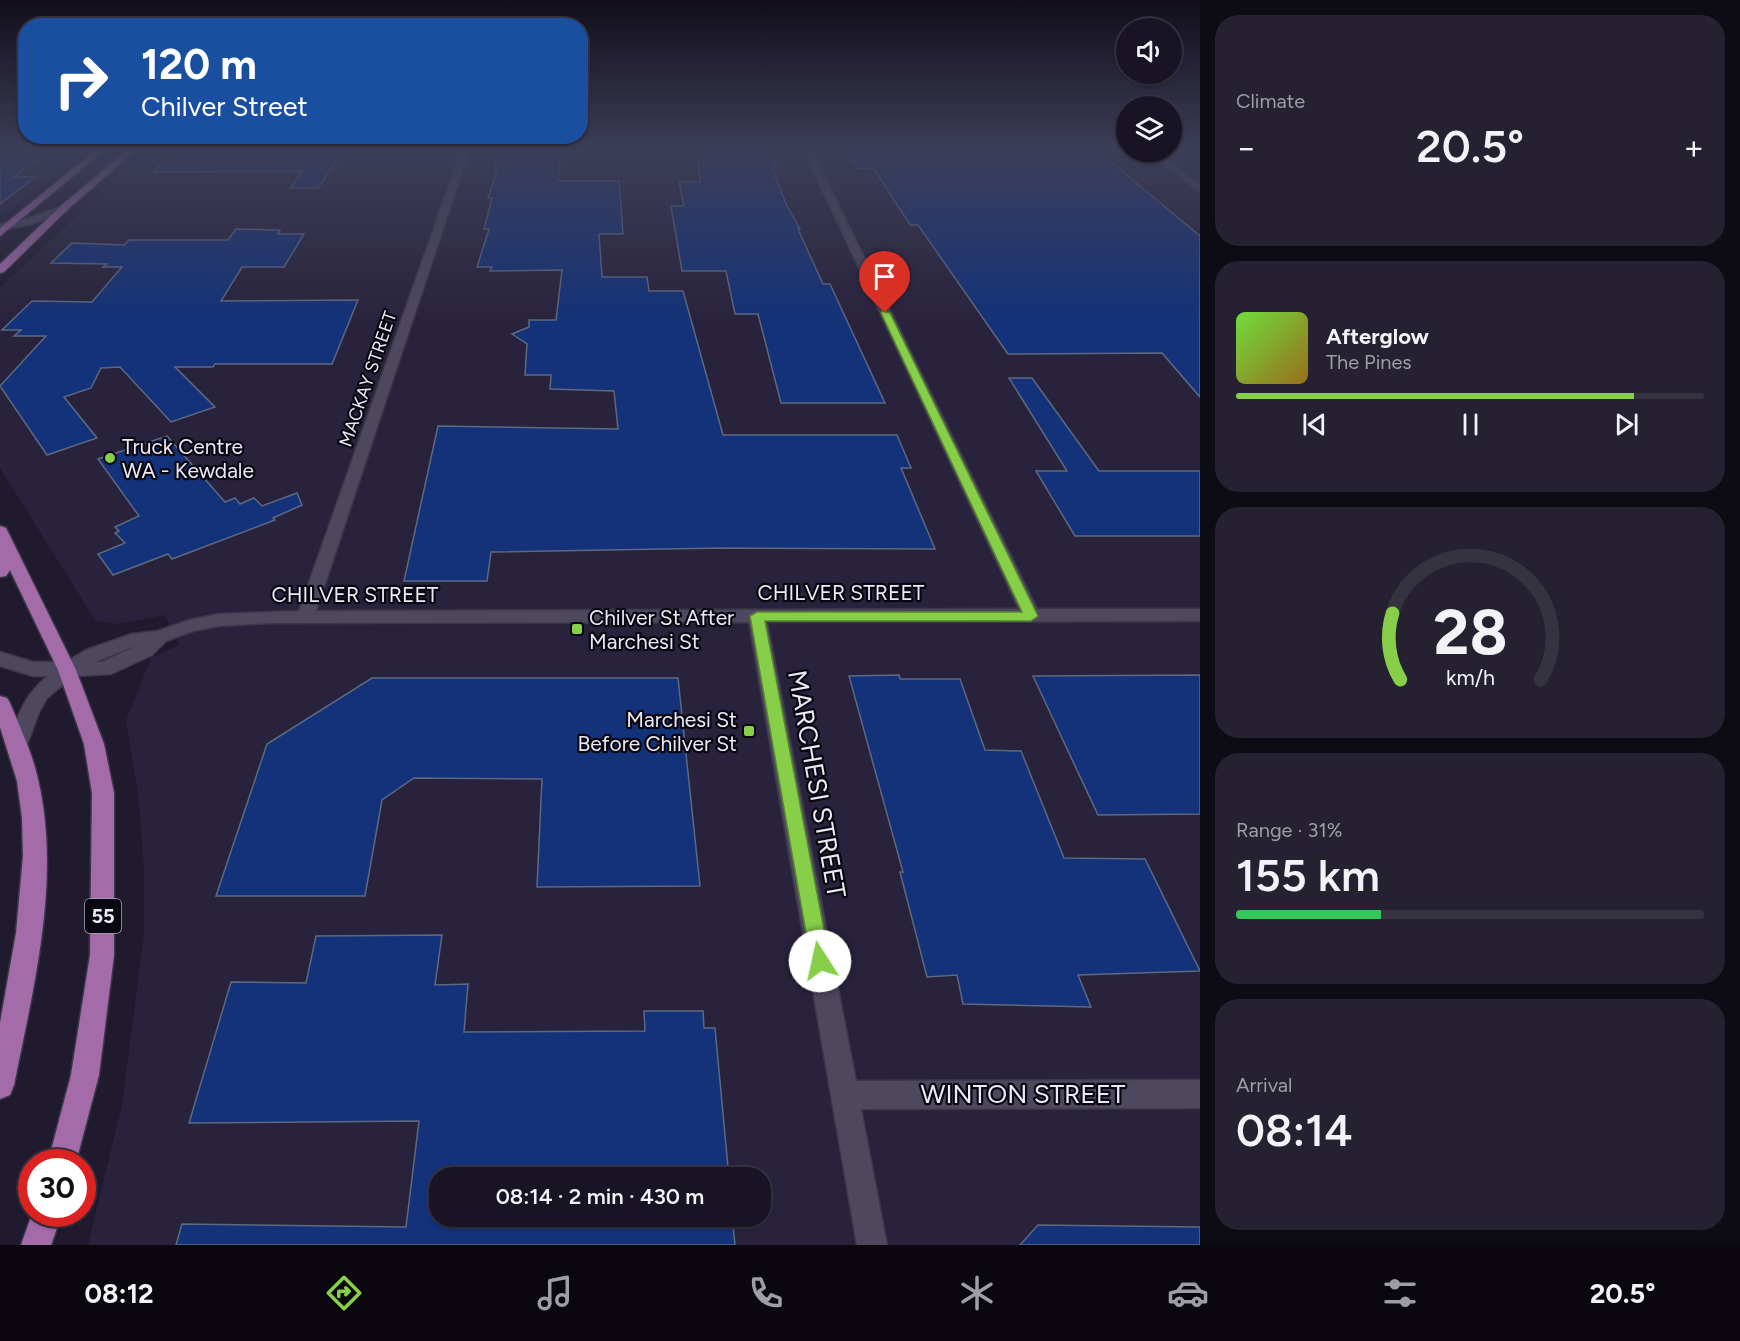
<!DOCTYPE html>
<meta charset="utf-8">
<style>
body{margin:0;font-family:Figtree,sans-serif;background:#252130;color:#f1f3f6;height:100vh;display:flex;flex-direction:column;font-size:22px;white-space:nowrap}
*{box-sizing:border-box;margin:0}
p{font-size:20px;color:#9f9ea6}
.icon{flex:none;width:33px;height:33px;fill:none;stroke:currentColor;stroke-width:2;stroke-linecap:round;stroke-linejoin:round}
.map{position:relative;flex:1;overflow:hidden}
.panel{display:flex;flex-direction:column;gap:15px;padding:15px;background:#0d0b13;width:540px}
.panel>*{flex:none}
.hud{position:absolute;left:18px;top:18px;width:570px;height:126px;border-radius:24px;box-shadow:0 2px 4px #0004,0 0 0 2px #363341;background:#1a4fa0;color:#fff;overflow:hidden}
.controls{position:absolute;left:1116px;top:18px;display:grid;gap:12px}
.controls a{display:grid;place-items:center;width:66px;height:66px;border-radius:50%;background:#181423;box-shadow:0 2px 4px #0004,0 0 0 2px #363341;font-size:30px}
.speed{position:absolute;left:18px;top:1149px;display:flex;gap:12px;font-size:30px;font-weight:700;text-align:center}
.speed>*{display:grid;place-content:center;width:78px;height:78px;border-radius:50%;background:#181423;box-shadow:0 2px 4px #0004,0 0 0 2px #363341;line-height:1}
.speed .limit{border:9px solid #d22;background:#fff;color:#111}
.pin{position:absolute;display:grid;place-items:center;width:51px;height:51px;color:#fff;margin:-62px -26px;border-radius:50% 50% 50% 0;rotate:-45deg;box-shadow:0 0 6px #0007}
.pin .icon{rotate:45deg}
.me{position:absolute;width:66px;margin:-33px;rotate:350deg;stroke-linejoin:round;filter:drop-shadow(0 0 4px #0008)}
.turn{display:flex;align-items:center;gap:21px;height:126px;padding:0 24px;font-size:27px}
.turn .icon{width:78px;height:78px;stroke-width:2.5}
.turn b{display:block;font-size:42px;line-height:51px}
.big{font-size:45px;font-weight:600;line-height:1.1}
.panel .card{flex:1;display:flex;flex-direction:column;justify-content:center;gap:9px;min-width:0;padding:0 21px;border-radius:24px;background:#252130}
.panel .dial{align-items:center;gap:0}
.dial svg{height:156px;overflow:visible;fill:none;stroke:#363341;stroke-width:7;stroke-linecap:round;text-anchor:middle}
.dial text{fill:#f1f3f6;stroke:none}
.song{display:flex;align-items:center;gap:18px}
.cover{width:72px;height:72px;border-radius:9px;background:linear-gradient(135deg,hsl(100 70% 55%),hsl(40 70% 35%))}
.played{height:6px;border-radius:3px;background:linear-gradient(90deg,#88cf49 85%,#363341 85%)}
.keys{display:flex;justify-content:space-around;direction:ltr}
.heat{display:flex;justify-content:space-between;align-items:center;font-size:33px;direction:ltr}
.charge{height:9px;border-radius:4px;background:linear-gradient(90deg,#34c759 31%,#363341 0)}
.trip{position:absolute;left:429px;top:1167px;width:342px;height:60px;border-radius:24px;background:#181423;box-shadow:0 2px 4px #0004,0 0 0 2px #363341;font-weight:600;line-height:60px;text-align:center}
.tab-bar{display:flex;height:96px;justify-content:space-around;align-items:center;background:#0a080e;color:#9f9ea6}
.tab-bar .icon{width:42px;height:42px}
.tab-bar .on{color:#88cf49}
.tab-bar b{font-size:27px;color:#f1f3f6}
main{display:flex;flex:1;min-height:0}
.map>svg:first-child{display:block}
.built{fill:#29223c;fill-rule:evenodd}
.building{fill:#133279;stroke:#5d6980;stroke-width:1.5}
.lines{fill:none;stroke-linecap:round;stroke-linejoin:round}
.street-casing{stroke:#3c3748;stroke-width:3}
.primary-casing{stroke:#3c3748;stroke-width:3}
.street{fill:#4e485f;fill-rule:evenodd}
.primary{fill:#a36ba8;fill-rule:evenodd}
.route{fill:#88cf49;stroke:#58872f;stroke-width:1.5}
.poi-dot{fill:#88cf49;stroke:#09070f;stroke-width:2}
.labels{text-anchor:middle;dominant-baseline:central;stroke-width:4.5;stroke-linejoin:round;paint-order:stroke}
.far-street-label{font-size:18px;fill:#ece8f7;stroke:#09070f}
.shield{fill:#09070f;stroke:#a8a4b1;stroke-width:1.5}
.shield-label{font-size:20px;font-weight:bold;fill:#ece8f7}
.poi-label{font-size:21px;fill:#ece8f7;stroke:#09070f;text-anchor:start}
.street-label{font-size:21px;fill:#ece8f7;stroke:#09070f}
.near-street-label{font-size:26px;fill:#ece8f7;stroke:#09070f}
</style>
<main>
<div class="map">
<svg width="1200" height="1245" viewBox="0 0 1200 1245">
<rect width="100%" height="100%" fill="#201a2f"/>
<!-- built -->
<g class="built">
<polygon points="0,151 82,151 0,218"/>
<path d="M 145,151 L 1200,151 L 1200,1245 L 88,1245 L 122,1105 L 144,935 L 144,870 L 139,800 L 126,720 L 151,658 L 180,645 L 165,615 L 117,624 L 95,620 L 0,468 L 0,288 ZM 440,1178 L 760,1178 L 760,1216 L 440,1216 Z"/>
</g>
<!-- building -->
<g class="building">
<polygon points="174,151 343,151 318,188 291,188 302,171 153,172"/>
<polygon points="499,151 561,151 558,181 619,181 623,234 599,234 602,277 647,277 649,291 683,291 723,435 897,435 911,468 901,468 935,549 720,548 491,552 487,581 404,581 438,426 618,429 614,391 550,389 551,375 525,375 527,344 512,334 529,327 529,320 556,320 562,270 490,271 492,267 477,267 489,229 484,229 492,198 488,198 498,168 494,168"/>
<polygon points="697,151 771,151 777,168 772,168 787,206 800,229 798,229 823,284 830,284 885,403 781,403 758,314 735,314 726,271 682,271 671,206 684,206 679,182 700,182"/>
<polygon points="847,151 1098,151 1200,236 1200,397 1162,353 1008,354 918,225 910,225 874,169 858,168"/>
<polygon points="0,155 44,155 14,177 35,177 0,204"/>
<polygon points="236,229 280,230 278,234 304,234 284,267 242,267 221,301 358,300 332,364 215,364 213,367 175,367 215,407 171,422 120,367 101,368 91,388 64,397 97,438 47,455 0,386 46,336 14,336 21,330 2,330 32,301 92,302 122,267 103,267 107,264 51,263 72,243 124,245 129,240 228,240"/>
<polygon points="1009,378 1032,378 1099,471 1200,471 1200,536 1075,536 1036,471 1067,471"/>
<polygon points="167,436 225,502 235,498 240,504 254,498 262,506 297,493 302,505 273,518 275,520 172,559 168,554 113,575 98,554 125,543 115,533 119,531 115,527 139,516 98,459"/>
<polygon points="899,675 900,679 960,679 985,750 1021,751 1064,858 1145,859 1200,971 1078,975 1091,1007 963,1004 957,975 927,977 900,872 903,872 849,676"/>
<polygon points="1200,675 1200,814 1098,815 1033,676"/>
<polygon points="372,678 678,678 700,886 537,887 542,779 414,778 382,800 365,896 216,896 267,744"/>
<polygon points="442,935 435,985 468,984 464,1032 645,1031 644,1011 703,1011 704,1028 715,1028 729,1178 440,1178 440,1216 732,1216 735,1245 176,1245 182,1224 406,1227 419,1121 189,1123 231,982 306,983 316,936"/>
<polygon points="1038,1225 1200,1227 1200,1245 1020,1245"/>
</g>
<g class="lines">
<!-- street casing -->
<g class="street-casing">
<g id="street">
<path d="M 461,151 L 469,151 L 316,611 L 1019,609 L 804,151 L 812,151 L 1037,609 L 1200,609 L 1200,621 L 767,622 L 856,1081 L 1200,1080 L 1200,1108 L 861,1109 L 887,1245 L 857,1245 L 749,622 L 271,623 L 219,626 L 193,631 L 166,641 L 152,655 L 111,674 L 73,676 L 47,698 L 39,712 L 24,753 L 17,755 L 10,753 L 7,747 C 17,718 23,696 48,676 L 33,676 L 0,666 L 0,652 L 33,662 L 66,662 L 86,650 L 132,634 L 158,631 L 189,620 L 219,614 L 299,611 ZM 140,644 L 102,662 L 95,662 Z"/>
<polygon points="1147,152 1156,152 1200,185 1200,192"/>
<polygon points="63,206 66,207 66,211 32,224 0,230 0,224 27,219"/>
</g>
</g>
<!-- primary casing -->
<g class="primary-casing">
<g id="primary">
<polygon points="95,151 104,151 0,236 0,228"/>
<polygon points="126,151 135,151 68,209 4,272 0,273 0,264 62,205"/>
<polygon points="0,526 6,528 76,670 104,744 114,793 114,955 99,1075 76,1162 48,1162 71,1075 90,955 92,793 84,744 58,670 10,570 6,576 0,577"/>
<path d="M 0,696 L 7,698 L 10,703 C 19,725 30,748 36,771 C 63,873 34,985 14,1085 L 10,1095 L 0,1099 L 0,1023 L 16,933 L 23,856 L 22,818 L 17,781 L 0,727 Z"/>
<polygon points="32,1214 62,1214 51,1245 21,1245"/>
</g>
</g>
<!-- street -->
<use href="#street" class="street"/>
<!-- primary -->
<use href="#primary" class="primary"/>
</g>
<!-- sky -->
<linearGradient id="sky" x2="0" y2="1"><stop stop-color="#120e1a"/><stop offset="0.46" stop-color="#3c3e58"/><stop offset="1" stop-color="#3c3e58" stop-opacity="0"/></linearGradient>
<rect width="1200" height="325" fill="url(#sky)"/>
<!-- route -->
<polygon class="route" points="882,311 890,313 1038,616 1031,621 765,621 830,961 827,968 820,970 814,968 811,961 750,616 757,612 1022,612 881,313"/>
<!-- markers -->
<g class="poi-dot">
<circle cx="110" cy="458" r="6"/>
<rect x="571" y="623" width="12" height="12" rx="3"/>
<rect x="743" y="725" width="12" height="12" rx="3"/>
</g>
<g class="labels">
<!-- far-street labels -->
<g class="far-street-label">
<text transform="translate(368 379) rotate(-71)">MACKAY STREET</text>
</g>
<!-- shield labels -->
<rect class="shield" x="85" y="899" width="36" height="34" rx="4.5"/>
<g class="shield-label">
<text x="103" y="916">55</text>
</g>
<!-- poi labels -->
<g class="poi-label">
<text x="122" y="446">Truck Centre<tspan x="122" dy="24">WA - Kewdale</tspan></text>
<text x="589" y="617">Chilver St After<tspan x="589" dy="24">Marchesi St</tspan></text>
<text x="737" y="719" text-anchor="end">Marchesi St<tspan x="737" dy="24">Before Chilver St</tspan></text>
</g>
<!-- street labels -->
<g class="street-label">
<text x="841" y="592">CHILVER STREET</text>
<text x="355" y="594">CHILVER STREET</text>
</g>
<!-- near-street labels -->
<g class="near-street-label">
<text transform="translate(817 784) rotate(80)">MARCHESI STREET</text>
<text x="1023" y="1094">WINTON STREET</text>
</g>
</g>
</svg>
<div class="controls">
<a><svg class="icon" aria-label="sound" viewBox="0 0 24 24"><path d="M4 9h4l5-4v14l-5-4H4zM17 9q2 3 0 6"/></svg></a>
<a><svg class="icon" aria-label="layers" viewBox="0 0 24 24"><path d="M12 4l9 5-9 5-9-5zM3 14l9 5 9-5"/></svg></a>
</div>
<div class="speed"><div class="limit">30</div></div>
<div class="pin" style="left:885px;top:313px;background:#d93025"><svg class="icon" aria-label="arrive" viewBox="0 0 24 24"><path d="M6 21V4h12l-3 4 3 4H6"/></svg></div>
<svg class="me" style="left:820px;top:961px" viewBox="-20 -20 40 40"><circle r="19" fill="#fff"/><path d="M0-13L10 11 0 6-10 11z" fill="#88cf49"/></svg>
<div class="trip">08:14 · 2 min · 430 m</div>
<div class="hud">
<div class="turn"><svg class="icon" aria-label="right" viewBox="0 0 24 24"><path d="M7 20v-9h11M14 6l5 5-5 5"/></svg><div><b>120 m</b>Chilver Street</div></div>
</div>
</div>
<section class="panel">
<div class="card"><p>Climate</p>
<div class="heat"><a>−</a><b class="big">20.5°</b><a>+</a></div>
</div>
<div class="card">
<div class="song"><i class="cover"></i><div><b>Afterglow</b><p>The Pines</p></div></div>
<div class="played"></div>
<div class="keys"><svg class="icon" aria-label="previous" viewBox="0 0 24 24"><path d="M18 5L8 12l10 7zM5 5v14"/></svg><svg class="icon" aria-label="pause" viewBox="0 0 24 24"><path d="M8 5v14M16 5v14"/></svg><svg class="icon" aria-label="next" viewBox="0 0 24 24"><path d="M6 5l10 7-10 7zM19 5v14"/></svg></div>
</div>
<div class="card dial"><svg viewBox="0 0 100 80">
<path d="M14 69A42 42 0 1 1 86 69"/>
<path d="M14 69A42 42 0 0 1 10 35" stroke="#88cf49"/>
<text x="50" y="56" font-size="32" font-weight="700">28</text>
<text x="50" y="72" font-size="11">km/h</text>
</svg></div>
<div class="card"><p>Range · 31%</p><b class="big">155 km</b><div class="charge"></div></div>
<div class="card"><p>Arrival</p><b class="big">08:14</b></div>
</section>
</main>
<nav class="tab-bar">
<b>08:12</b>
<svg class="icon on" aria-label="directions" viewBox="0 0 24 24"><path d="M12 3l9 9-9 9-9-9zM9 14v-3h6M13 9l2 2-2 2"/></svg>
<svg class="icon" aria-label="music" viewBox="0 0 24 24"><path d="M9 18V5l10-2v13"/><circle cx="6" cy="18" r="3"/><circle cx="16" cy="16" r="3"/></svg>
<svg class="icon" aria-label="phone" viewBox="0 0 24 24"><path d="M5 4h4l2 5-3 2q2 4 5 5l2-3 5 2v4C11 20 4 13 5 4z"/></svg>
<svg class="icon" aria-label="climate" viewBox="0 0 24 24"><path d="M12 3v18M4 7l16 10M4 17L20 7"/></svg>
<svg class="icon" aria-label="car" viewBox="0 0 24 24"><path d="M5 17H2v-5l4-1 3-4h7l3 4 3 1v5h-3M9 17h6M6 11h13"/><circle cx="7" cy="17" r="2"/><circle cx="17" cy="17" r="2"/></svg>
<svg class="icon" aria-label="filters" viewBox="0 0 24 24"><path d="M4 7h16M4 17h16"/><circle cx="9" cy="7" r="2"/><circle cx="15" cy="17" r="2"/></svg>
<b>20.5°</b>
</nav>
